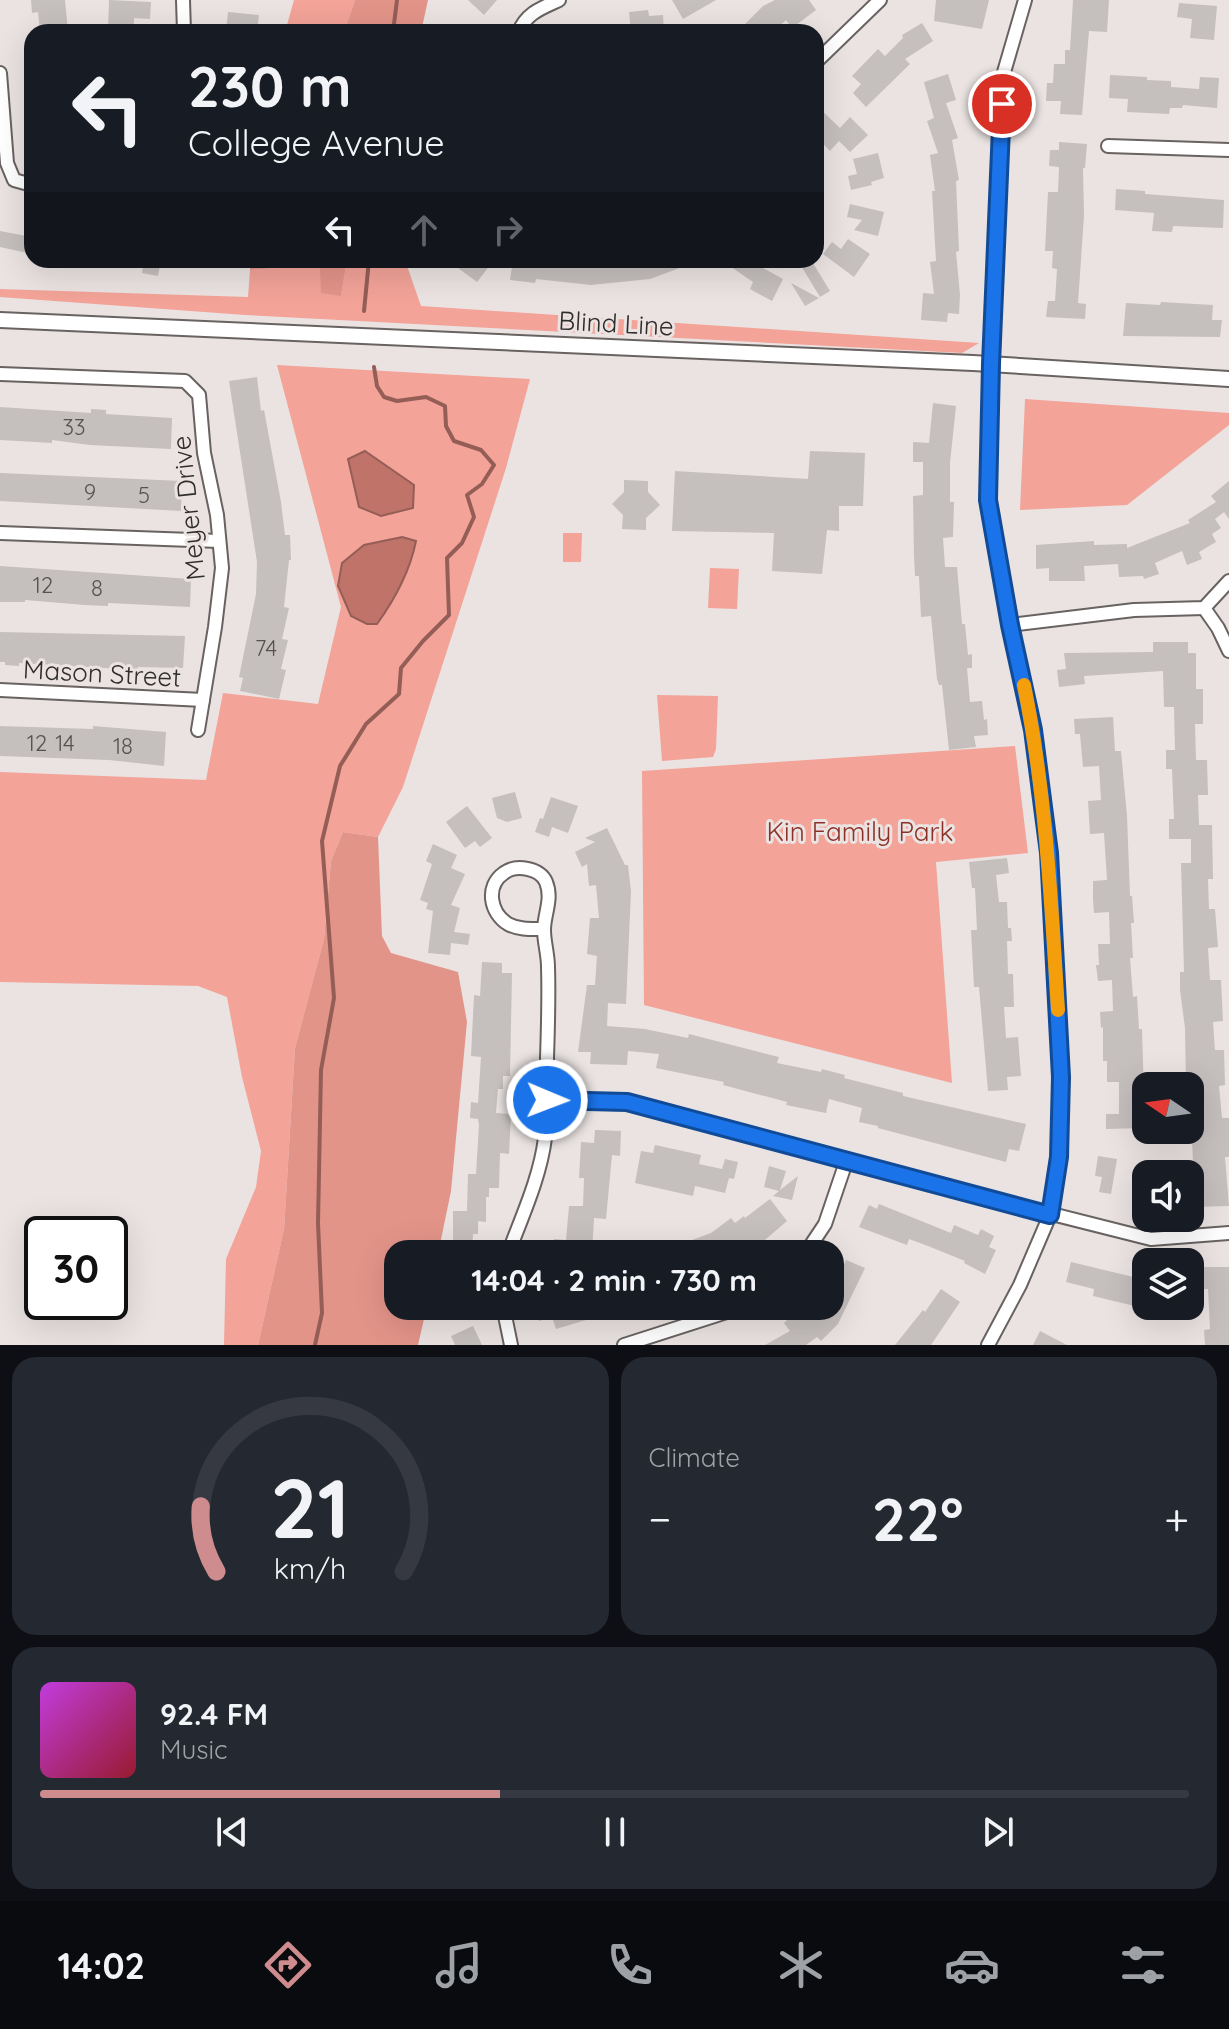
<!DOCTYPE html>
<meta charset="utf-8">
<style>
body{margin:0;font-family:Quicksand,sans-serif;background:#242831;color:#f1f3f6;height:100vh;display:flex;flex-direction:column;font-size:30px;white-space:nowrap}
*{box-sizing:border-box;margin:0}
p{font-size:26px;color:#9ea1a6}
.icon{flex:none;width:44px;height:44px;fill:none;stroke:currentColor;stroke-width:2;stroke-linecap:round;stroke-linejoin:round}
.map{position:relative;height:1345px;overflow:hidden}
.sheet{display:flex;flex-direction:column;gap:12px;padding:12px;background:#0d0f14;flex:1}
.sheet>*{flex:none}
.hud{position:absolute;left:24px;top:24px;width:800px;height:244px;border-radius:24px;box-shadow:0 8px 32px #0002;background:#171b24;color:#f1f3f6;overflow:hidden}
.needle{width:52px;rotate:283deg}
.controls{position:absolute;left:1132px;top:1072px;display:grid;gap:16px}
.controls a{display:grid;place-items:center;width:72px;height:72px;border-radius:16px;background:#171b24;box-shadow:0 8px 32px #0002;font-size:40px}
.speed{position:absolute;left:24px;top:1216px;display:flex;gap:16px;font-size:40px;font-weight:700;text-align:center}
.speed>*{display:grid;place-content:center;width:104px;height:104px;border-radius:50%;background:#171b24;box-shadow:0 8px 32px #0002;line-height:1}
.speed .limit{border:4px solid #111;border-radius:12px;background:#fff;color:#111}
.pin{position:absolute;display:grid;place-items:center;width:68px;height:68px;color:#fff;margin:-34px;border:4px solid #fff;border-radius:50%;box-shadow:0 2px 8px #0007}
.me{position:absolute;width:88px;margin:-44px;rotate:91deg;stroke-linejoin:round;filter:drop-shadow(0 0 6px #0008)}
.turn{display:flex;align-items:center;gap:28px;height:168px;padding:0 32px;font-size:36px}
.turn .icon{width:104px;height:104px;stroke-width:2.5}
.turn b{display:block;font-size:56px;line-height:68px}
.lanes{display:flex;align-items:center;height:76px;padding:0 32px;background:#0003;justify-content:center;gap:40px;direction:ltr}
.lanes .off{opacity:.35}
.big{font-size:60px;font-weight:700;line-height:1.1}
.sheet .widget{flex:1;display:flex;flex-direction:column;justify-content:center;gap:12px;min-width:0;padding:0 28px;border-radius:24px;background:#242831}
.sheet .dial{align-items:center;gap:0}
.dial svg{height:208px;overflow:visible;fill:none;stroke:#363941;stroke-width:7;stroke-linecap:round;text-anchor:middle}
.dial text{fill:#f1f3f6;stroke:none}
.song{display:flex;align-items:center;gap:24px}
.cover{width:96px;height:96px;border-radius:12px;background:linear-gradient(135deg,hsl(290 70% 55%),hsl(350 70% 35%))}
.played{height:8px;border-radius:4px;background:linear-gradient(90deg,#ce8c8e 40%,#363941 40%)}
.keys{display:flex;justify-content:space-around;direction:ltr}
.heat{display:flex;justify-content:space-between;align-items:center;font-size:44px;direction:ltr}
.sheet .tiles{flex:1;display:grid;gap:12px;grid-template-columns:1fr 1fr}
.widget:last-child{grid-column:span 2}
.trip{position:absolute;left:384px;top:1240px;width:460px;height:80px;border-radius:24px;background:#171b24;box-shadow:0 8px 32px #0002;font-weight:700;line-height:80px;text-align:center}
.tab-bar{display:flex;height:128px;justify-content:space-around;align-items:center;background:#090b0e;color:#9ea1a6}
.tab-bar .icon{width:56px;height:56px}
.tab-bar .active{color:#ce8c8e}
.tab-bar b{font-size:36px;color:#f1f3f6}
.map>svg:first-child{display:block}
.green{fill:#f3a398}
.forest{fill:#e39489}
.water{fill:#bf7369;stroke:#945e57;stroke-width:2}
.lines{fill:none;stroke-linecap:round;stroke-linejoin:round}
.stream{stroke:#945e57;stroke-width:4}
.building{fill:#c5bfbe}
.minor-casing{stroke:#686261;stroke-width:16}
.tertiary-casing{stroke:#686261;stroke-width:18}
.minor{stroke:#fff;stroke-width:12}
.tertiary{stroke:#fff;stroke-width:14}
.route-casing{stroke:#114b97;stroke-width:20}
.route{stroke:#1a73e8;stroke-width:14}
.slow{stroke:#f59e0b;stroke-width:14}
.labels{text-anchor:middle;dominant-baseline:central;stroke-width:6;stroke-linejoin:round;paint-order:stroke}
.number-label{font-size:22px;fill:#555251}
.street-label{font-size:26px;fill:#302d2d;stroke:#eae3e2}
.park-label{font-size:26px;fill:#8d3028;stroke:#eae3e2}
</style>
<div class="map">
<svg width="1229" height="1345" viewBox="0 0 1229 1345">
<rect width="100%" height="100%" fill="#eae3e2"/>
<!-- green -->
<g class="green">
<polygon points="294,0 355,0 344,32 285,32"/>
<polygon points="347,260 405,260 421,306 979,343 962,353 245,315 0,297 0,289 248,297 250,270 313,265 320,268 341,295"/>
<polygon points="277,365 530,379 506,468 403,787 378,837 343,832 331,861 324,939 295,1048 284,1229 258,1345 224,1345 226,1259 256,1187 261,1151 242,1077 227,997 198,986 0,982 0,772 206,780 223,693 318,704 341,607"/>
<polygon points="1025,399 1229,413 1229,425 1127,505 1020,510"/>
<polygon points="563,533 582,533 581,562 563,562"/>
<polygon points="710,568 739,569 737,609 708,608"/>
<polygon points="657,695 718,696 716,749 713,757 662,761"/>
<polygon points="1015,746 1028,853 936,862 952,1083 644,1005 642,771"/>
</g>
<!-- forest -->
<g class="forest">
<polygon points="355,0 428,0 421,32 344,32"/>
<polygon points="250,260 347,260 341,296 321,293 320,268 313,265 250,270"/>
<polygon points="343,832 378,837 382,936 391,953 458,972 467,1022 451,1191 438,1254 398,1254 398,1306 427,1306 418,1345 258,1345 284,1229 295,1048 324,939 331,861"/>
</g>
<!-- water -->
<g class="water">
<polygon points="365,451 414,485 413,508 381,516 359,507 348,459"/>
<path d="M 402,537 L 416,541 C 410,571 395,599 377,624 L 367,624 L 351,616 L 338,586 L 342,563 L 364,545 Z"/>
</g>
<g class="lines">
<!-- stream -->
<g class="stream">
<polyline points="393,32 397,0"/>
<polyline points="364,311 369,260"/>
<polyline points="315,1345 322,1313 318,1223 321,1070 334,998 322,841 340,766 366,724 399,694 401,668 423,641 449,615 447,558 462,543 474,517 467,495 482,484 494,465 481,450 454,441 446,426 445,406 426,397 397,401 384,397 377,386 374,367"/>
</g>
</g>
<!-- building -->
<g class="building">
<polygon points="31,0 65,0 68,32 40,32 38,12 32,13"/>
<polygon points="109,0 151,2 150,19 134,18 134,32 108,32"/>
<polygon points="468,0 497,0 484,15"/>
<polygon points="672,0 716,0 683,19"/>
<polygon points="775,0 809,0 816,10 792,28 786,20 773,32 737,32 763,6"/>
<polygon points="936,0 989,0 982,29 934,21"/>
<polygon points="1073,0 1109,0 1107,32 1089,31 1082,115 1060,114 1061,101 1046,101 1047,83 1053,83 1054,64 1065,64 1065,50 1070,50"/>
<polygon points="1179,3 1217,6 1214,40 1190,38 1192,19 1177,17"/>
<polygon points="648,10 649,16 663,15 664,32 631,32 629,12"/>
<polygon points="228,12 259,15 257,32 226,32"/>
<polygon points="922,23 933,41 905,59 910,64 866,107 853,93 861,84 852,76 878,49 885,56 903,38 902,35"/>
<polygon points="948,74 956,100 946,103 958,138 952,140 959,180 956,181 959,251 956,252 960,295 959,314 948,313 947,322 921,320 923,293 934,294 930,262 936,261 932,191 935,191 930,155 938,153 927,121 934,118 924,82"/>
<polygon points="1110,75 1147,77 1147,80 1171,81 1171,87 1199,89 1200,77 1219,78 1217,108 1183,105 1182,108 1170,108 1169,114 1127,112 1128,99 1109,98"/>
<polygon points="816,105 840,128 850,117 868,135 850,152 839,141 830,151 816,136"/>
<polygon points="1059,142 1087,144 1085,168 1083,168 1084,216 1078,303 1086,304 1085,319 1046,317 1048,301 1055,301 1057,269 1052,268 1053,251 1045,251 1048,192 1058,192 1059,167 1049,166 1050,150 1059,150"/>
<polygon points="878,153 884,178 871,182 872,185 851,190 848,176 857,174 853,159"/>
<polygon points="1116,189 1145,191 1145,194 1224,200 1223,228 1173,226 1172,232 1152,231 1154,213 1115,210"/>
<polygon points="850,204 884,212 878,236 854,230 862,220 847,217"/>
<polygon points="0,231 32,237 32,254 0,247"/>
<polygon points="848,239 870,254 854,277 823,254 832,242 841,249"/>
<polygon points="144,260 161,260 158,276 142,273"/>
<polygon points="465,260 494,260 477,282 458,268"/>
<polygon points="513,260 576,260 576,264 602,260 695,260 696,262 650,279 591,285 536,279 535,283 510,280"/>
<polygon points="721,260 748,260 783,279 772,301 750,289 753,282"/>
<polygon points="807,260 811,260 830,291 820,297 800,264"/>
<polygon points="791,283 819,298 805,306"/>
<polygon points="1161,302 1213,305 1212,320 1222,320 1220,337 1123,336 1126,303 1160,305"/>
<polygon points="257,377 261,411 264,410 281,502 285,535 290,535 291,560 289,560 284,607 289,608 282,639 288,640 281,669 286,670 279,699 240,691 243,678 239,677 256,594 257,562 229,381"/>
<polygon points="933,403 956,406 950,463 950,502 954,502 953,537 943,538 945,567 957,567 962,624 965,624 968,655 972,654 972,668 967,668 970,702 982,701 984,720 987,719 988,735 974,736 976,747 949,750 942,685 939,685 937,679 931,616 921,617 919,576 915,576 914,556 913,496 923,495 923,462 913,462 913,442 929,443"/>
<polygon points="0,407 91,413 91,409 106,410 106,414 172,418 171,449 90,445 52,440 52,443 0,440"/>
<polygon points="810,451 865,453 863,506 839,506 839,531 827,530 822,574 772,571 774,533 672,531 675,471 808,479"/>
<polygon points="0,473 182,481 181,511 0,501"/>
<polygon points="624,480 648,481 648,492 660,505 646,518 646,530 622,529 623,515 612,504 624,492"/>
<polygon points="1229,481 1229,519 1224,512 1215,519 1221,528 1212,534 1216,542 1199,552 1202,559 1187,565 1182,551 1155,563 1159,574 1144,579 1143,576 1119,577 1118,564 1084,566 1085,581 1049,581 1049,568 1036,569 1036,545 1094,541 1094,545 1127,544 1127,548 1190,523 1188,520 1216,502 1211,496"/>
<polygon points="0,566 191,579 190,607 108,603 108,606 85,605 25,600 25,602 0,602"/>
<polygon points="0,632 185,636 183,668 138,667 138,670 19,663 19,666 5,665 5,662 0,662"/>
<polygon points="1153,642 1188,642 1188,653 1196,653 1196,689 1203,689 1203,724 1195,724 1196,760 1207,760 1208,795 1198,795 1199,825 1212,825 1213,879 1208,879 1209,909 1215,909 1218,947 1208,948 1210,980 1221,980 1223,1021 1213,1022 1215,1050 1224,1050 1225,1085 1219,1086 1222,1118 1229,1118 1229,1157 1225,1157 1229,1206 1195,1207 1192,1140 1197,1140 1196,1102 1190,1102 1190,1086 1186,1086 1185,1028 1180,990 1180,972 1184,972 1181,863 1191,863 1191,839 1169,839 1169,819 1174,819 1172,769 1166,769 1166,750 1175,750 1174,707 1164,707 1163,671 1084,676 1085,684 1059,687 1057,670 1066,669 1064,653 1153,652"/>
<polygon points="1113,717 1115,751 1121,751 1127,816 1130,896 1132,896 1134,923 1131,923 1133,958 1130,958 1133,997 1137,996 1139,1029 1142,1029 1145,1128 1106,1129 1106,1114 1119,1114 1119,1082 1107,1082 1107,1061 1103,1061 1103,1027 1101,1028 1100,1012 1113,1011 1112,980 1098,981 1096,965 1099,965 1098,944 1110,944 1109,912 1094,913 1093,899 1093,881 1107,880 1104,833 1090,834 1088,801 1101,800 1099,766 1083,767 1080,734 1075,734 1074,719"/>
<polygon points="0,726 93,729 93,726 166,732 164,766 109,760 0,756"/>
<polygon points="515,792 522,818 507,822 497,818 492,798"/>
<polygon points="551,797 578,806 568,833 552,827 549,837 535,832 540,818 543,819"/>
<polygon points="467,806 492,838 480,847 475,841 465,848 446,822"/>
<polygon points="607,828 625,865 628,865 631,891 626,1004 608,1003 607,1026 645,1029 688,1038 689,1034 779,1057 777,1063 821,1072 822,1069 845,1075 844,1078 903,1093 903,1096 1026,1124 1019,1151 1009,1149 1006,1162 878,1128 878,1126 859,1122 862,1108 829,1099 826,1113 786,1105 787,1102 723,1085 724,1082 656,1068 659,1054 628,1051 627,1065 590,1064 591,1052 578,1052 587,985 595,985 597,956 587,954 590,918 599,918 596,885 589,886 587,864 582,867 575,852 595,842 585,838"/>
<polygon points="433,844 457,855 451,868 465,874 451,905 460,908 454,932 470,934 468,945 451,943 450,955 428,953 433,911 426,909 428,903 420,900 432,864 426,861"/>
<polygon points="1007,858 1009,873 996,875 999,902 1007,902 1008,928 1011,928 1012,941 1007,941 1008,974 1013,974 1014,1007 1004,1007 1006,1038 1018,1037 1021,1076 1007,1077 1008,1090 988,1091 979,987 974,987 971,930 977,930 975,888 972,888 969,862"/>
<polygon points="482,962 502,963 502,973 512,973 510,1076 503,1076 503,1089 498,1089 496,1113 511,1114 509,1154 500,1153 499,1188 489,1188 489,1197 486,1197 486,1222 478,1221 478,1234 473,1234 472,1254 453,1254 453,1211 467,1211 468,1174 476,1174 479,1125 478,1119 470,1118 471,1102 478,1103 481,1057 471,1056 474,995 480,996"/>
<polygon points="595,1130 621,1131 620,1156 612,1155 606,1219 594,1218 592,1253 568,1251 568,1254 553,1254 554,1239 566,1240 569,1206 583,1206 584,1178 579,1178 581,1142 594,1143"/>
<polygon points="655,1145 701,1155 699,1164 722,1169 725,1159 738,1162 734,1179 729,1178 725,1193 695,1186 693,1196 635,1183 641,1151 653,1153"/>
<polygon points="1098,1156 1117,1159 1111,1194 1099,1192 1102,1177 1095,1176"/>
<polygon points="769,1166 786,1171 780,1190 798,1176 792,1200 773,1196 779,1191 764,1187"/>
<polygon points="770,1199 787,1221 751,1252 743,1242 727,1254 668,1254 693,1243 692,1240 711,1233 731,1218 735,1223 744,1216 745,1218"/>
<polygon points="879,1204 951,1233 954,1225 978,1235 981,1229 994,1236 989,1247 996,1250 985,1274 964,1263 965,1261 928,1246 909,1239 907,1245 859,1227 869,1205 877,1209"/>
<polygon points="846,1260 865,1268 838,1324 821,1341 817,1337 806,1345 765,1345 790,1331 784,1323 802,1306 813,1306 819,1312 824,1306 830,1306 830,1282 835,1285"/>
<polygon points="1071,1262 1146,1280 1143,1308 1093,1296 1094,1289 1066,1282"/>
<polygon points="1199,1267 1229,1267 1229,1345 1205,1345 1204,1330 1210,1329 1208,1289 1199,1289"/>
<polygon points="941,1289 960,1302 931,1345 895,1345 923,1310 925,1312"/>
<polygon points="535,1306 622,1306 623,1309 556,1329 552,1317 539,1321"/>
<polygon points="473,1326 482,1345 455,1345 451,1336"/>
<polygon points="1040,1331 1067,1345 1033,1345"/>
</g>
<g class="lines">
<!-- minor casing -->
<g class="minor-casing">
<g id="minor">
<polyline points="183,0 184,32"/>
<path d="M 519,32 C 526,13 542,8 559,0"/>
<polyline points="816,62 880,0"/>
<polyline points="0,73 7,163 14,180 32,185"/>
<polyline points="1108,146 1229,150"/>
<polyline points="816,187 816,205"/>
<polyline points="0,374 185,381 199,395 204,453 217,515 222,568 215,627 198,730"/>
<polyline points="0,533 219,541"/>
<polyline points="1204,608 1218,628 1229,651"/>
<polyline points="1010,625 1134,610 1204,608 1229,581"/>
<polyline points="0,690 203,700"/>
<polyline points="547,1100 627,1102 846,1162 1151,1239 1229,1233"/>
<path d="M 508,1254 C 522,1216 540,1178 545,1138 C 548,1112 547,1085 547,1058 C 548,1028 549,997 548,967 C 548,954 544,942 544,930 C 544,914 553,899 546,882 C 540,868 516,864 504,873 C 485,886 490,913 508,924 C 519,930 532,929 544,929"/>
<polyline points="805,1254 825,1224 846,1162"/>
<polyline points="503,1306 511,1345"/>
<polyline points="624,1345 730,1311 737,1306"/>
<polyline points="988,1345 1020,1285 1050,1215 1059,1157 1061,1077 1049,853 1033,730 1010,625 988,500 1002,79 1025,0"/>
</g>
</g>
<!-- tertiary casing -->
<g class="tertiary-casing">
<polyline id="tertiary" points="0,320 973,363 1229,379"/>
</g>
<!-- minor -->
<use href="#minor" class="minor"/>
<!-- tertiary -->
<use href="#tertiary" class="tertiary"/>
</g>
<g class="lines">
<!-- route casing -->
<g class="route-casing">
<polyline id="route" points="547,1100 627,1102 1050,1215 1059,1157 1061,1077 1049,853 1033,730 1010,625 988,500 991,364 1002,104"/>
</g>
<!-- route -->
<use href="#route" class="route"/>
<!-- slow -->
<path class="slow" d="M 1024,685 C 1046,793 1051,901 1058,1010"/>
</g>
<g class="labels">
<!-- number labels -->
<g class="number-label">
<text x="74" y="427">33</text>
<text x="90" y="492">9</text>
<text x="144" y="495">5</text>
<text x="43" y="585">12</text>
<text x="97" y="588">8</text>
<text x="266" y="648">74</text>
<text x="37" y="743">12</text>
<text x="65" y="743">14</text>
<text x="123" y="746">18</text>
</g>
<!-- street labels -->
<g class="street-label">
<text transform="translate(616 323) rotate(3)">Blind Line</text>
<text transform="translate(188 508) rotate(-96)">Meyer Drive</text>
<text transform="translate(102 673) rotate(3)">Mason Street</text>
</g>
<!-- park labels -->
<g class="park-label">
<text x="860" y="831">Kin Family Park</text>
</g>
</g>
</svg>
<div class="controls">
<a><svg class="needle" viewBox="-14 -14 28 28"><path d="M0-13l5 13h-10z" fill="#e53935"/><path d="M0 13l5-13h-10z" fill="#9ea1a6"/></svg></a>
<a><svg class="icon" aria-label="sound" viewBox="0 0 24 24"><path d="M4 9h4l5-4v14l-5-4H4zM17 9q2 3 0 6"/></svg></a>
<a><svg class="icon" aria-label="layers" viewBox="0 0 24 24"><path d="M12 4l9 5-9 5-9-5zM3 14l9 5 9-5"/></svg></a>
</div>
<div class="speed"><div class="limit">30</div></div>
<div class="pin" style="left:1002px;top:104px;background:#d93025"><svg class="icon" aria-label="arrive" viewBox="0 0 24 24"><path d="M6 21V4h12l-3 4 3 4H6"/></svg></div>
<svg class="me" style="left:547px;top:1100px" viewBox="-20 -20 40 40"><circle r="17" fill="#1a73e8" stroke="#fff" stroke-width="3"/><path d="M0-11L8 9 0 5-8 9z" fill="#fff"/></svg>
<div class="trip">14:04 · 2 min · 730 m</div>
<div class="hud">
<div class="turn"><svg class="icon" aria-label="left" viewBox="0 0 24 24"><path d="M17 20v-9H6M10 6l-5 5 5 5"/></svg><div><b>230 m</b>College Avenue</div></div>
<div class="lanes"><svg class="icon" aria-label="left" viewBox="0 0 24 24"><path d="M17 20v-9H6M10 6l-5 5 5 5"/></svg><svg class="icon off" aria-label="ahead" viewBox="0 0 24 24"><path d="M12 20V5M6 11l6-6 6 6"/></svg><svg class="icon off" aria-label="right" viewBox="0 0 24 24"><path d="M7 20v-9h11M14 6l5 5-5 5"/></svg></div>
</div>
</div>
<section class="sheet">
<div class="tiles">
<div class="widget dial"><svg viewBox="0 0 100 80">
<path d="M14 69A42 42 0 1 1 86 69"/>
<path d="M14 69A42 42 0 0 1 8 44" stroke="#ce8c8e"/>
<text x="50" y="56" font-size="32" font-weight="700">21</text>
<text x="50" y="72" font-size="11">km/h</text>
</svg></div>
<div class="widget"><p>Climate</p>
<div class="heat"><a>−</a><b class="big">22°</b><a>+</a></div>
</div>
<div class="widget">
<div class="song"><i class="cover"></i><div><b>92.4 FM</b><p>Music</p></div></div>
<div class="played"></div>
<div class="keys"><svg class="icon" aria-label="previous" viewBox="0 0 24 24"><path d="M18 5L8 12l10 7zM5 5v14"/></svg><svg class="icon" aria-label="pause" viewBox="0 0 24 24"><path d="M8 5v14M16 5v14"/></svg><svg class="icon" aria-label="next" viewBox="0 0 24 24"><path d="M6 5l10 7-10 7zM19 5v14"/></svg></div>
</div>
</div>
</section>
<nav class="tab-bar">
<b>14:02</b>
<svg class="icon active" aria-label="directions" viewBox="0 0 24 24"><path d="M12 3l9 9-9 9-9-9zM9 14v-3h6M13 9l2 2-2 2"/></svg>
<svg class="icon" aria-label="music" viewBox="0 0 24 24"><path d="M9 18V5l10-2v13"/><circle cx="6" cy="18" r="3"/><circle cx="16" cy="16" r="3"/></svg>
<svg class="icon" aria-label="phone" viewBox="0 0 24 24"><path d="M5 4h4l2 5-3 2q2 4 5 5l2-3 5 2v4C11 20 4 13 5 4z"/></svg>
<svg class="icon" aria-label="climate" viewBox="0 0 24 24"><path d="M12 3v18M4 7l16 10M4 17L20 7"/></svg>
<svg class="icon" aria-label="car" viewBox="0 0 24 24"><path d="M5 17H2v-5l4-1 3-4h7l3 4 3 1v5h-3M9 17h6M6 11h13"/><circle cx="7" cy="17" r="2"/><circle cx="17" cy="17" r="2"/></svg>
<svg class="icon" aria-label="filters" viewBox="0 0 24 24"><path d="M4 7h16M4 17h16"/><circle cx="9" cy="7" r="2"/><circle cx="15" cy="17" r="2"/></svg>
</nav>
